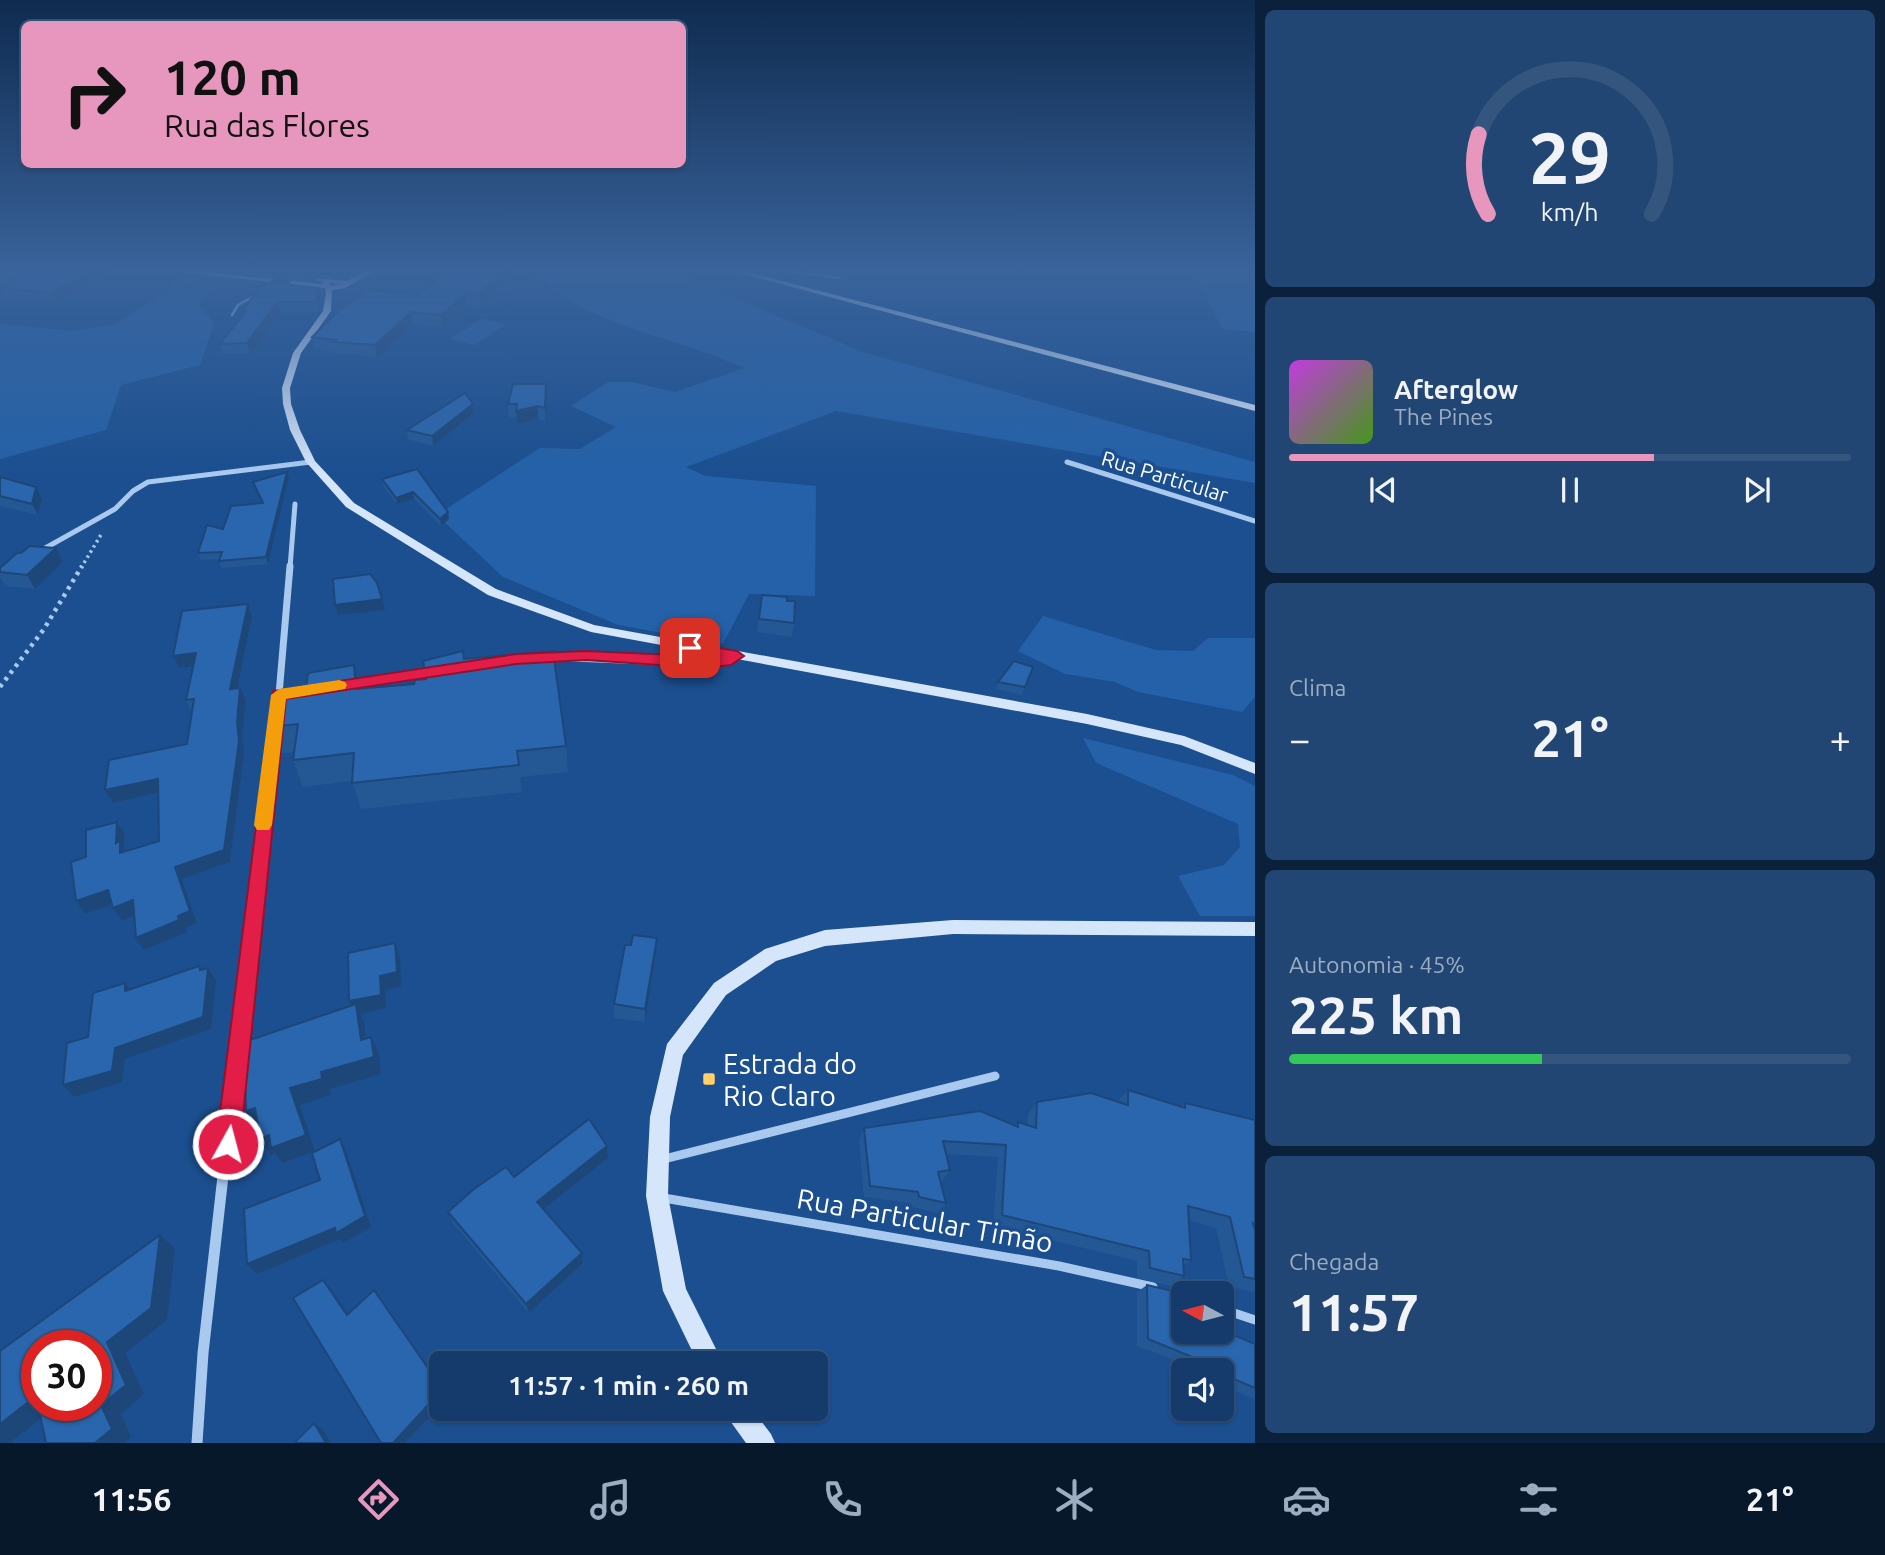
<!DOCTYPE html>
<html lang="pt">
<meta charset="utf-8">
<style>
body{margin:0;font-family:Ubuntu,sans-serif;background:#214673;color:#f1f3f6;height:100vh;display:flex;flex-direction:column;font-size:26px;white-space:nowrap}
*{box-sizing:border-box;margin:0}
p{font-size:23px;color:#9dadc1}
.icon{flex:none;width:38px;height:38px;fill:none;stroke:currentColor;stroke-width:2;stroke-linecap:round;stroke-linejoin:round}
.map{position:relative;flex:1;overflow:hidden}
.drawer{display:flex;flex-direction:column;gap:10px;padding:10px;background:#0b203b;width:630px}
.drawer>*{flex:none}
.top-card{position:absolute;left:21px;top:21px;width:665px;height:147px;border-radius:10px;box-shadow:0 2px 5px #0004,0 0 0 2px #33557e;background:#e797bd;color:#111;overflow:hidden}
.needle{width:46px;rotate:277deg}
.controls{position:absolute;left:1171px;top:1281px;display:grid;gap:14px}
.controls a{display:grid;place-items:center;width:63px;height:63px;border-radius:10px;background:#143b6b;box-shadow:0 2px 5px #0004,0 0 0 2px #33557e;font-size:35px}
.speed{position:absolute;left:21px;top:1330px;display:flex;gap:14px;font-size:35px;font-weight:700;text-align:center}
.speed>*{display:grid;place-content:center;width:91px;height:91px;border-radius:50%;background:#143b6b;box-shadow:0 2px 5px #0004,0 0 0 2px #33557e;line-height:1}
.speed .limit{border:10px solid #d22;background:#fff;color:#111}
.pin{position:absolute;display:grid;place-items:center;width:60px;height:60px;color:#fff;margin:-30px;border-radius:14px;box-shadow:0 4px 10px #0006}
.me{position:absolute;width:77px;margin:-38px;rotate:7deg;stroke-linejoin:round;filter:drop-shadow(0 0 5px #0008)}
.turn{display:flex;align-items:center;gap:24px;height:147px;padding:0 28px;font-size:32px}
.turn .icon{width:91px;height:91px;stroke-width:2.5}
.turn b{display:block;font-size:49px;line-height:60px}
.big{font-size:52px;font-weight:600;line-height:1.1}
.drawer .tile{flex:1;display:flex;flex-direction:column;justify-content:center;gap:10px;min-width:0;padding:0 24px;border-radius:10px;background:#214673}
.drawer .dial{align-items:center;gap:0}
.dial svg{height:182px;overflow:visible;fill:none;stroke:#33557e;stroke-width:7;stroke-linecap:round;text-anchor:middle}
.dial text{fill:#f1f3f6;stroke:none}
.song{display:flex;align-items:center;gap:21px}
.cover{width:84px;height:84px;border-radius:10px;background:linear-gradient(135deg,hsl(290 70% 55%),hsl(100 70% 35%))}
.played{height:7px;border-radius:4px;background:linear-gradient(90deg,#e797bd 65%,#33557e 65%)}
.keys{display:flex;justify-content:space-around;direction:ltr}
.heat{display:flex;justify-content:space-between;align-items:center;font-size:38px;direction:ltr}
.charge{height:10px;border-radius:5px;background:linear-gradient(90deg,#34c759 45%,#33557e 0)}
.trip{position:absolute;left:429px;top:1351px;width:399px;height:70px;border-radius:10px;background:#143b6b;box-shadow:0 2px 5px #0004,0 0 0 2px #33557e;font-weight:600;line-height:70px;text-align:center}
.tab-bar{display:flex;height:112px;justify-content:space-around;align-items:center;background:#08182b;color:#9dadc1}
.tab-bar .icon{width:49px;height:49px}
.tab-bar .on{color:#e797bd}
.tab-bar b{font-size:32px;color:#f1f3f6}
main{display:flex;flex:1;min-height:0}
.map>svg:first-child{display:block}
.green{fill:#2461a8}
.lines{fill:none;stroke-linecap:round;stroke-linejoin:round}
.path-far1{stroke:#a9c9ee;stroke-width:3.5;stroke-dasharray:2.5 3.5;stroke-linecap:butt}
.path{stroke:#a9c9ee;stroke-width:4.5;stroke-dasharray:3.5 5;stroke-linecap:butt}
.service-far1{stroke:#a9c9ee;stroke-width:2.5}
.service{stroke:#a9c9ee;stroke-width:9}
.minor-far3{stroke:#a9c9ee;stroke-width:5}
.minor-far2{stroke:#a9c9ee;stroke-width:7}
.minor-far1{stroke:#a9c9ee;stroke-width:9}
.minor{stroke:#a9c9ee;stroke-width:11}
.secondary{fill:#d6e6fa;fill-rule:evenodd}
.wall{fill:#245895}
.shaded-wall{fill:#1d4779}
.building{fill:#2a66ad;stroke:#1d4779;stroke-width:2}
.route{fill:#e11d48;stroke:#92132f;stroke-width:2}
.slow{fill:#f59e0b}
.poi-dot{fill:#ffd166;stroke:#1b4f8f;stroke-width:2.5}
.labels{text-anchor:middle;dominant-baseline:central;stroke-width:7;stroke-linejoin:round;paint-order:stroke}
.far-street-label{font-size:21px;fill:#fff;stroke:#1b4f8f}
.near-poi-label{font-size:28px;fill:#fff;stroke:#1b4f8f;text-anchor:start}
.near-street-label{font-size:28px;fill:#fff;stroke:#1b4f8f}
</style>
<main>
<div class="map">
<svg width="1255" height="1443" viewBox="0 0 1255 1443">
<rect width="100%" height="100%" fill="#1b4f8f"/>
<!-- green -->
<g class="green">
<path d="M 527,271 L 671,271 L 863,352 L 1255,462 L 1255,483 L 836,411 L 686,467 L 706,476 L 816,486 L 815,596 L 749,594 L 723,644 L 618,625 L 503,577 L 437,515 L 540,448 L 580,449 L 616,427 L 571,406 L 608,382 L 632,382 L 675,392 L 744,368 C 685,341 618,331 562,296 C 549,288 542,274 527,271 Z"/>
<polygon points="1193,271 1255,271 1255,332 1223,329"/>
<polygon points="183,279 217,283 198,304 214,323 200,365 121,385 106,430 0,459 0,324 72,331 116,324"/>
<polygon points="481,319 506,324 475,345 450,339"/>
<polygon points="1043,616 1156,650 1193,651 1208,638 1255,638 1255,697 1242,712 1138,692 1115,682 1065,674 1018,651"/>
<polygon points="1083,738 1233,775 1255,786 1255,916 1200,916 1178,876 1224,865 1240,847 1238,824 1096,763"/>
</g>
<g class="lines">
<!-- path-far1 -->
<polyline class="path-far1" points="81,568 102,533"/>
<!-- path -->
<polyline class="path" points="0,687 44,629 82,566"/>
<!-- service-far1 -->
<g class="service-far1">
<polyline points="787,271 840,278"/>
<polyline points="232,315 238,305 258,294"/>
</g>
<!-- service -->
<g class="service">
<polyline points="664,1159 995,1076"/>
<polyline points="664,1198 1059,1266 1153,1287"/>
<polyline points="1222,1309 1255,1320"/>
</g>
<!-- minor-far3 -->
<g class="minor-far3">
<polyline points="1067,462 1255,521"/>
<polyline points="40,551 115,509 133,491 148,482 311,462"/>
<polyline points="290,568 295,504"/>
</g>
<!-- minor-far2 -->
<g class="minor-far2">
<polyline points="546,657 698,663 737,655"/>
<polyline points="349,684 434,671"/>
<polyline points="279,695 313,689"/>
<polyline points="278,706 290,566"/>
<polyline points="268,786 274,731"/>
</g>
<!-- minor-far1 -->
<polyline class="minor-far1" points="235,1072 268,785"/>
<!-- minor -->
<polyline class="minor" points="197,1443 203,1353 235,1070"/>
<!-- secondary -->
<g class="secondary">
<path d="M 170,271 L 197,271 L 322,284 L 323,282 L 316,280 L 316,278 L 347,281 L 366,271 L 375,271 L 345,288 L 332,290 L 331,311 L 301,353 L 290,388 L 291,404 L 300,430 L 315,461 L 354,503 L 496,589 L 594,625 L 1087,714 L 1184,736 L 1255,763 L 1255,774 L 1181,745 L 1087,724 L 591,632 L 488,595 L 346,507 L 306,462 L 290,430 L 283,404 L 282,388 L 293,353 L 323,311 L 326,293 L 325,288 ZM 329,283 L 342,284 L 331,286 Z"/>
<polygon points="732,271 744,271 1255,405 1255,411"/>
<polygon points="953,920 1255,922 1255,936 953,934 825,946 776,961 726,995 683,1055 670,1117 668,1196 686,1289 723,1363 698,1363 663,1291 646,1196 650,1117 667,1044 714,983 765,949 825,930"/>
<polygon points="725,1409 752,1409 771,1434 775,1443 746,1443 728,1418"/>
</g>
</g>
<!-- wall -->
<g class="wall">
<polygon points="0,271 113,271 52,300 3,296 0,288 8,284 0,284"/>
<polygon points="275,271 356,271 357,273 314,273 310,280 288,278 290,285 321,297 319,312 280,312 250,354 223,354 220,344 244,314 243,311 281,277 276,277"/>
<polygon points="510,277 480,306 467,305 442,327 413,324 377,357 336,354 336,352 315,349 312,337 418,295"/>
<polygon points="547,397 545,421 538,419 517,424 516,417 509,417 508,404"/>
<polygon points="473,404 474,413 433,446 408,439 407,430"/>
<polygon points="417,469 448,512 449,519 441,526 414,499 397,504 383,486 382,479"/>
<polygon points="287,472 289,478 268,564 222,568 219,561 220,559 201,560 198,553 223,529 262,503 253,482"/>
<polygon points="0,477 42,499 38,515 0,506"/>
<polygon points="56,548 63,562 35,589 5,586 0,577 0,568 21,553"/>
<polygon points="762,595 787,601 794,623 792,637 757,632"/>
<polygon points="248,604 252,616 238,689 246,701 242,734 244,754 230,862 182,879 197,923 186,928 187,932 144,950 134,915 122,921 113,908 112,904 85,914 76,901 86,857 117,822 125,834 124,848 126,851 159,841 158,793 113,803 187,744 192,712 186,700 193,666 179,668 173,656"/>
<polygon points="463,651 464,659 566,746 568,772 520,777 522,792 361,809 352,781 303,787 293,760 294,752 278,754 268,727 360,689 414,684 426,679"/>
<polygon points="1033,667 1022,695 996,689 998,682"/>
<polygon points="656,952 645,1022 614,1018 614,1004"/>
<polygon points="1128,1090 1181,1107 1185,1103 1255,1120 1255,1290 1252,1292 1229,1286 1216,1228 1188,1220 1191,1260 1183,1266 1184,1276 1170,1286 1137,1278 1137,1261 993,1226 998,1157 946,1154 950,1170 942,1181 941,1181 946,1203 938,1213 912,1207 911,1203 864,1197 859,1140 864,1128 1016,1125 1018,1122 1027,1125 1028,1115 1037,1102 1117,1102"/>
<polygon points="607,1146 608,1158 543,1210 582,1253 583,1263 529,1313 453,1223 448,1212 514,1177"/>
<polygon points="1147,1285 1182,1313 1255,1344 1255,1398 1254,1399 1222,1385 1222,1370 1199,1370 1137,1346 1137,1292"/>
</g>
<!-- shaded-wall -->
<g class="shaded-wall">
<polygon points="95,271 113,271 52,300 49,293"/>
<polygon points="308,271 314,271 314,273 310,280"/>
<polygon points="503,271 509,271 510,277 480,306 479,294"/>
<polygon points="288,277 291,287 268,283"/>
<polygon points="318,288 321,297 319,312 317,302"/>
<polygon points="466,293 467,305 442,327 441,315"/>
<polygon points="277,302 280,312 250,354 247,343"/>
<polygon points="411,312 413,324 377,357 375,345"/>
<polygon points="546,384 547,397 545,421 545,408"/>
<polygon points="473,404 474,413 433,446 432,436"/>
<polygon points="538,406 538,419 517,424 516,411"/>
<polygon points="287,472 289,478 268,564 266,557"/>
<polygon points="36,487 42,499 38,515 32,504"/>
<polygon points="413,492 414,499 397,504 396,498"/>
<polygon points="448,512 449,519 441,526 440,519"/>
<polygon points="56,548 63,562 35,589 27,575"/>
<polygon points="382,599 385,610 338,615 335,605"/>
<polygon points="248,604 252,616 235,702 230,689"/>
<polygon points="196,653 202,665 179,668 173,656"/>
<polygon points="354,665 361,692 356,689"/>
<polygon points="240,688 246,701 242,734 244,754 230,862 182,879 197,923 186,928 187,932 144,950 136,938 175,867 237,722"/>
<polygon points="158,779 165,791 113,803 105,790"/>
<polygon points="117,822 125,834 124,848 127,854 120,853 116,843"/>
<polygon points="108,890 117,903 85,914 76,901"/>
<polygon points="133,900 141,912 122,921 113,908"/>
<polygon points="657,938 656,952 645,1022 645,1009"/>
<polygon points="395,943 400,957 401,986 385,990 386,1008 360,1014 364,1022 368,1057 361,1040 354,1015 349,1001 380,976"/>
<polygon points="199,966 207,979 208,968 216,980 211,1029 125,1059 122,1082 74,1097 63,1085 115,1048 200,970"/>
<polygon points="125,983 134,995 125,991"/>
<polygon points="371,1037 379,1054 381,1074 330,1089 331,1095 300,1105 315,1151 282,1163 275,1153 271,1155 260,1139 290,1088 321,1072"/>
<polygon points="255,1108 267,1125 257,1127 246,1111"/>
<polygon points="340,1139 346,1151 371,1227 343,1243 340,1239 257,1274 247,1264 365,1216"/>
<polygon points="607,1146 608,1158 539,1213 537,1202"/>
<polygon points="160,1235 175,1248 167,1320 125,1353 144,1394 121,1414 131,1437 124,1443 95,1443 101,1405 107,1342"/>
<polygon points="582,1253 583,1263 529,1313 526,1304"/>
<polygon points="323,1280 331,1289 354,1323 347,1315"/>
<polygon points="441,1391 441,1404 405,1443 393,1443"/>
<polygon points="36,1396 37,1405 57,1406 12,1441 13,1443 0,1443 0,1424"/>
<polygon points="314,1423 322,1429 331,1443 326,1443"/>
</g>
<!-- building -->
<g class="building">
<polygon points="0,271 95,271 49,293 0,288 20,278 0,277"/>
<polygon points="448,271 503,271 479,294 466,293 441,315 411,312 375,345 334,342 336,340 312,337 336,313 367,290 418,295"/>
<polygon points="281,277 288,277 268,283 318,288 317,302 277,302 247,343 220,344 246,311 243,311 259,287"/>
<polygon points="513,384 546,384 545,408 538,406 516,411 517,404 508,404"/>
<polygon points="465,393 473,404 432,436 407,430"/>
<polygon points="417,469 448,512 440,519 413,492 396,498 382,479"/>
<polygon points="287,472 266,557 219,561 222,552 198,553 207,525 223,529 231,506 263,503 253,482"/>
<polygon points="0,477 36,487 32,504 0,496"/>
<polygon points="30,546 56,548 27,575 0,572 0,568 17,553 21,553"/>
<polygon points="370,574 377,583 382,599 335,605 333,579"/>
<polygon points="762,595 787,597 787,601 795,601 794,623 759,619"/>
<polygon points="248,604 230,689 240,688 237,722 239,741 224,850 175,867 190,911 178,916 179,920 136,938 133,900 113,908 108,890 76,901 71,862 86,857 86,830 117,822 116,843 120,841 120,853 159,841 158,779 105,790 109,760 187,744 194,699 186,700 196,653 173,656 182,611"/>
<polygon points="463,651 464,659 553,651 566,746 517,751 519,765 352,783 354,753 293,760 298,724 268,727 274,698 305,695 308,673 354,665 356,689 414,684 415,680 426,679 423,661"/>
<polygon points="1014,661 1033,667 1025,687 998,682"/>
<polygon points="633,935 657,938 645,1009 614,1004 625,945 631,945"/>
<polygon points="395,943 397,972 380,976 381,995 349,1001 348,953"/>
<polygon points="199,966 200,970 208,968 203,1017 115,1048 112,1071 63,1085 67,1043 88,1037 93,993 125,983 125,991"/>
<polygon points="356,1004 361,1040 371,1037 374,1057 321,1072 322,1079 290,1088 306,1135 271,1148 269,1135 260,1139 255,1108 246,1111 244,1042"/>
<polygon points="1128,1090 1185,1108 1185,1103 1255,1120 1255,1224 1253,1223 1255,1230 1255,1279 1244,1277 1230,1217 1188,1206 1191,1260 1183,1259 1184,1276 1150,1268 1149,1251 1002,1215 1006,1145 943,1141 950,1170 938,1172 946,1203 919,1197 918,1192 870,1186 864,1128 980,1111 1018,1127 1018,1122 1036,1128 1037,1102 1091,1093 1128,1105"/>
<polygon points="589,1119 607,1146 537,1202 582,1253 526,1304 448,1212 474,1189 506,1167 514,1177"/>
<polygon points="340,1139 365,1216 336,1233 335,1228 247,1264 244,1209 320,1180 312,1153"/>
<polygon points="160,1235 151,1308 107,1342 126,1385 101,1405 112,1429 95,1443 46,1443 38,1405 96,1405 96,1346 37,1346 37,1400 36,1396 0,1424 0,1351"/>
<polygon points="323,1280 347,1315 374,1290 441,1387 441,1391 393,1443 381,1443 293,1298"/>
<polygon points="1147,1285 1181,1293 1183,1332 1222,1332 1222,1330 1255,1344 1255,1388 1222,1374 1222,1370 1213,1370 1212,1365 1148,1339"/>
<polygon points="314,1423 326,1443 297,1443 296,1441"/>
</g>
<!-- sky -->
<linearGradient id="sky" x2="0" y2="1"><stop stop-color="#0f2b4f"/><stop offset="0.57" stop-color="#39639b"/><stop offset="1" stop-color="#39639b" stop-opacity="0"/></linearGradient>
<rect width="1255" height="473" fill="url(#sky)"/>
<!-- route -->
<polygon class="route" points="690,643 737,651 744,656 731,665 704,668 586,660 516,664 286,699 240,1144 236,1153 228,1156 220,1153 216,1144 273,691 516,654 586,651 718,657 685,651 683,648 685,645"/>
<!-- slow -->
<polygon class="slow" points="339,680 345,682 347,685 345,689 286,699 272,825 269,830 257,830 254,825 271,695 279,689"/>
<!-- markers -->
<rect class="poi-dot" x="702" y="1072" width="14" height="14" rx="3.5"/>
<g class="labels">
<!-- far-street labels -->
<g class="far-street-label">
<text transform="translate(1165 476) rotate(17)">Rua Particular</text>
</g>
<!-- near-poi labels -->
<g class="near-poi-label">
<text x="723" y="1063">Estrada do<tspan x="723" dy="32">Rio Claro</tspan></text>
</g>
<!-- near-street labels -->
<g class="near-street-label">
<text transform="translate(925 1220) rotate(10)">Rua Particular Timão</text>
</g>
</g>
</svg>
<div class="controls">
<a><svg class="needle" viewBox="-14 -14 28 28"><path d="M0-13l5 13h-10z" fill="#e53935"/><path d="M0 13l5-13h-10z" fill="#9dadc1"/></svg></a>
<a><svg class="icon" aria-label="sound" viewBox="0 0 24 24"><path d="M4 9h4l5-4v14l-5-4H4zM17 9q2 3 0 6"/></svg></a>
</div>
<div class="speed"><div class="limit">30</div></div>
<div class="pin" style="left:690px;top:648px;background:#d93025"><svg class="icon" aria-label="arrive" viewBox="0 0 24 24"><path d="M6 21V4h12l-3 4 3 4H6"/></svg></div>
<svg class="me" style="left:228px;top:1144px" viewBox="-20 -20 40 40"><circle r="17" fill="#e11d48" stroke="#fff" stroke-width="3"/><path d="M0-11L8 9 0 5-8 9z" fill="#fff"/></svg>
<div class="trip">11:57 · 1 min · 260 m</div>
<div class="top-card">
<div class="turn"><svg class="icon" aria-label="right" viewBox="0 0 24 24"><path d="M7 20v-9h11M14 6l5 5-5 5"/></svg><div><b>120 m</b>Rua das Flores</div></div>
</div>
</div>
<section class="drawer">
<div class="tile dial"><svg viewBox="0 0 100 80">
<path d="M14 69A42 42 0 1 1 86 69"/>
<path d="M14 69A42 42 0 0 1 10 34" stroke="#e797bd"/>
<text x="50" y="56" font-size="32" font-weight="700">29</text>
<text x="50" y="72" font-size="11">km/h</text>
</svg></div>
<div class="tile">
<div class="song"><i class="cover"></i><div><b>Afterglow</b><p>The Pines</p></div></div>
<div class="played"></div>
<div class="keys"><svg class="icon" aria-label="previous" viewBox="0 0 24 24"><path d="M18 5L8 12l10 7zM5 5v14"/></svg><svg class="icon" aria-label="pause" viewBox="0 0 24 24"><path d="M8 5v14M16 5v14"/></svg><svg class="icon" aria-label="next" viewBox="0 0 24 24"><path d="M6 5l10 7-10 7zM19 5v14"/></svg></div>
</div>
<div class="tile"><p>Clima</p>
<div class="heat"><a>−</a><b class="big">21°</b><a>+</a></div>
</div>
<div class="tile"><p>Autonomia · 45%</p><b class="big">225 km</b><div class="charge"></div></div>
<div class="tile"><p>Chegada</p><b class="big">11:57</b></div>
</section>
</main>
<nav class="tab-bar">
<b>11:56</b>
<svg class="icon on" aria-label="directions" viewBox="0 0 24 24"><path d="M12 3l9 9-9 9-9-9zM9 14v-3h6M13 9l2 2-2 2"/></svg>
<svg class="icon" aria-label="music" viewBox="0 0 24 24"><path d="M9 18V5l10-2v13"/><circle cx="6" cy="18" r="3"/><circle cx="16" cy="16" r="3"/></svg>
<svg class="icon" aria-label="phone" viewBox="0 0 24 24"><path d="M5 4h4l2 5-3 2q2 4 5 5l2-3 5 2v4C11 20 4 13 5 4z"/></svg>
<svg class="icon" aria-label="climate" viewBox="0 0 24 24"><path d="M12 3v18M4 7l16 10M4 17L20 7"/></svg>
<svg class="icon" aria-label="car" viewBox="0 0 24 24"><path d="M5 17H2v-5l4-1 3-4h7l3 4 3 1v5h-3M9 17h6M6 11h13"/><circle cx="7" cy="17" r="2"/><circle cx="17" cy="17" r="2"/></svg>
<svg class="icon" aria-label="filters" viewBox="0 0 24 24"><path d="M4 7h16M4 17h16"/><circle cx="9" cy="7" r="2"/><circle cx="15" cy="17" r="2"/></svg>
<b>21°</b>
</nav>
